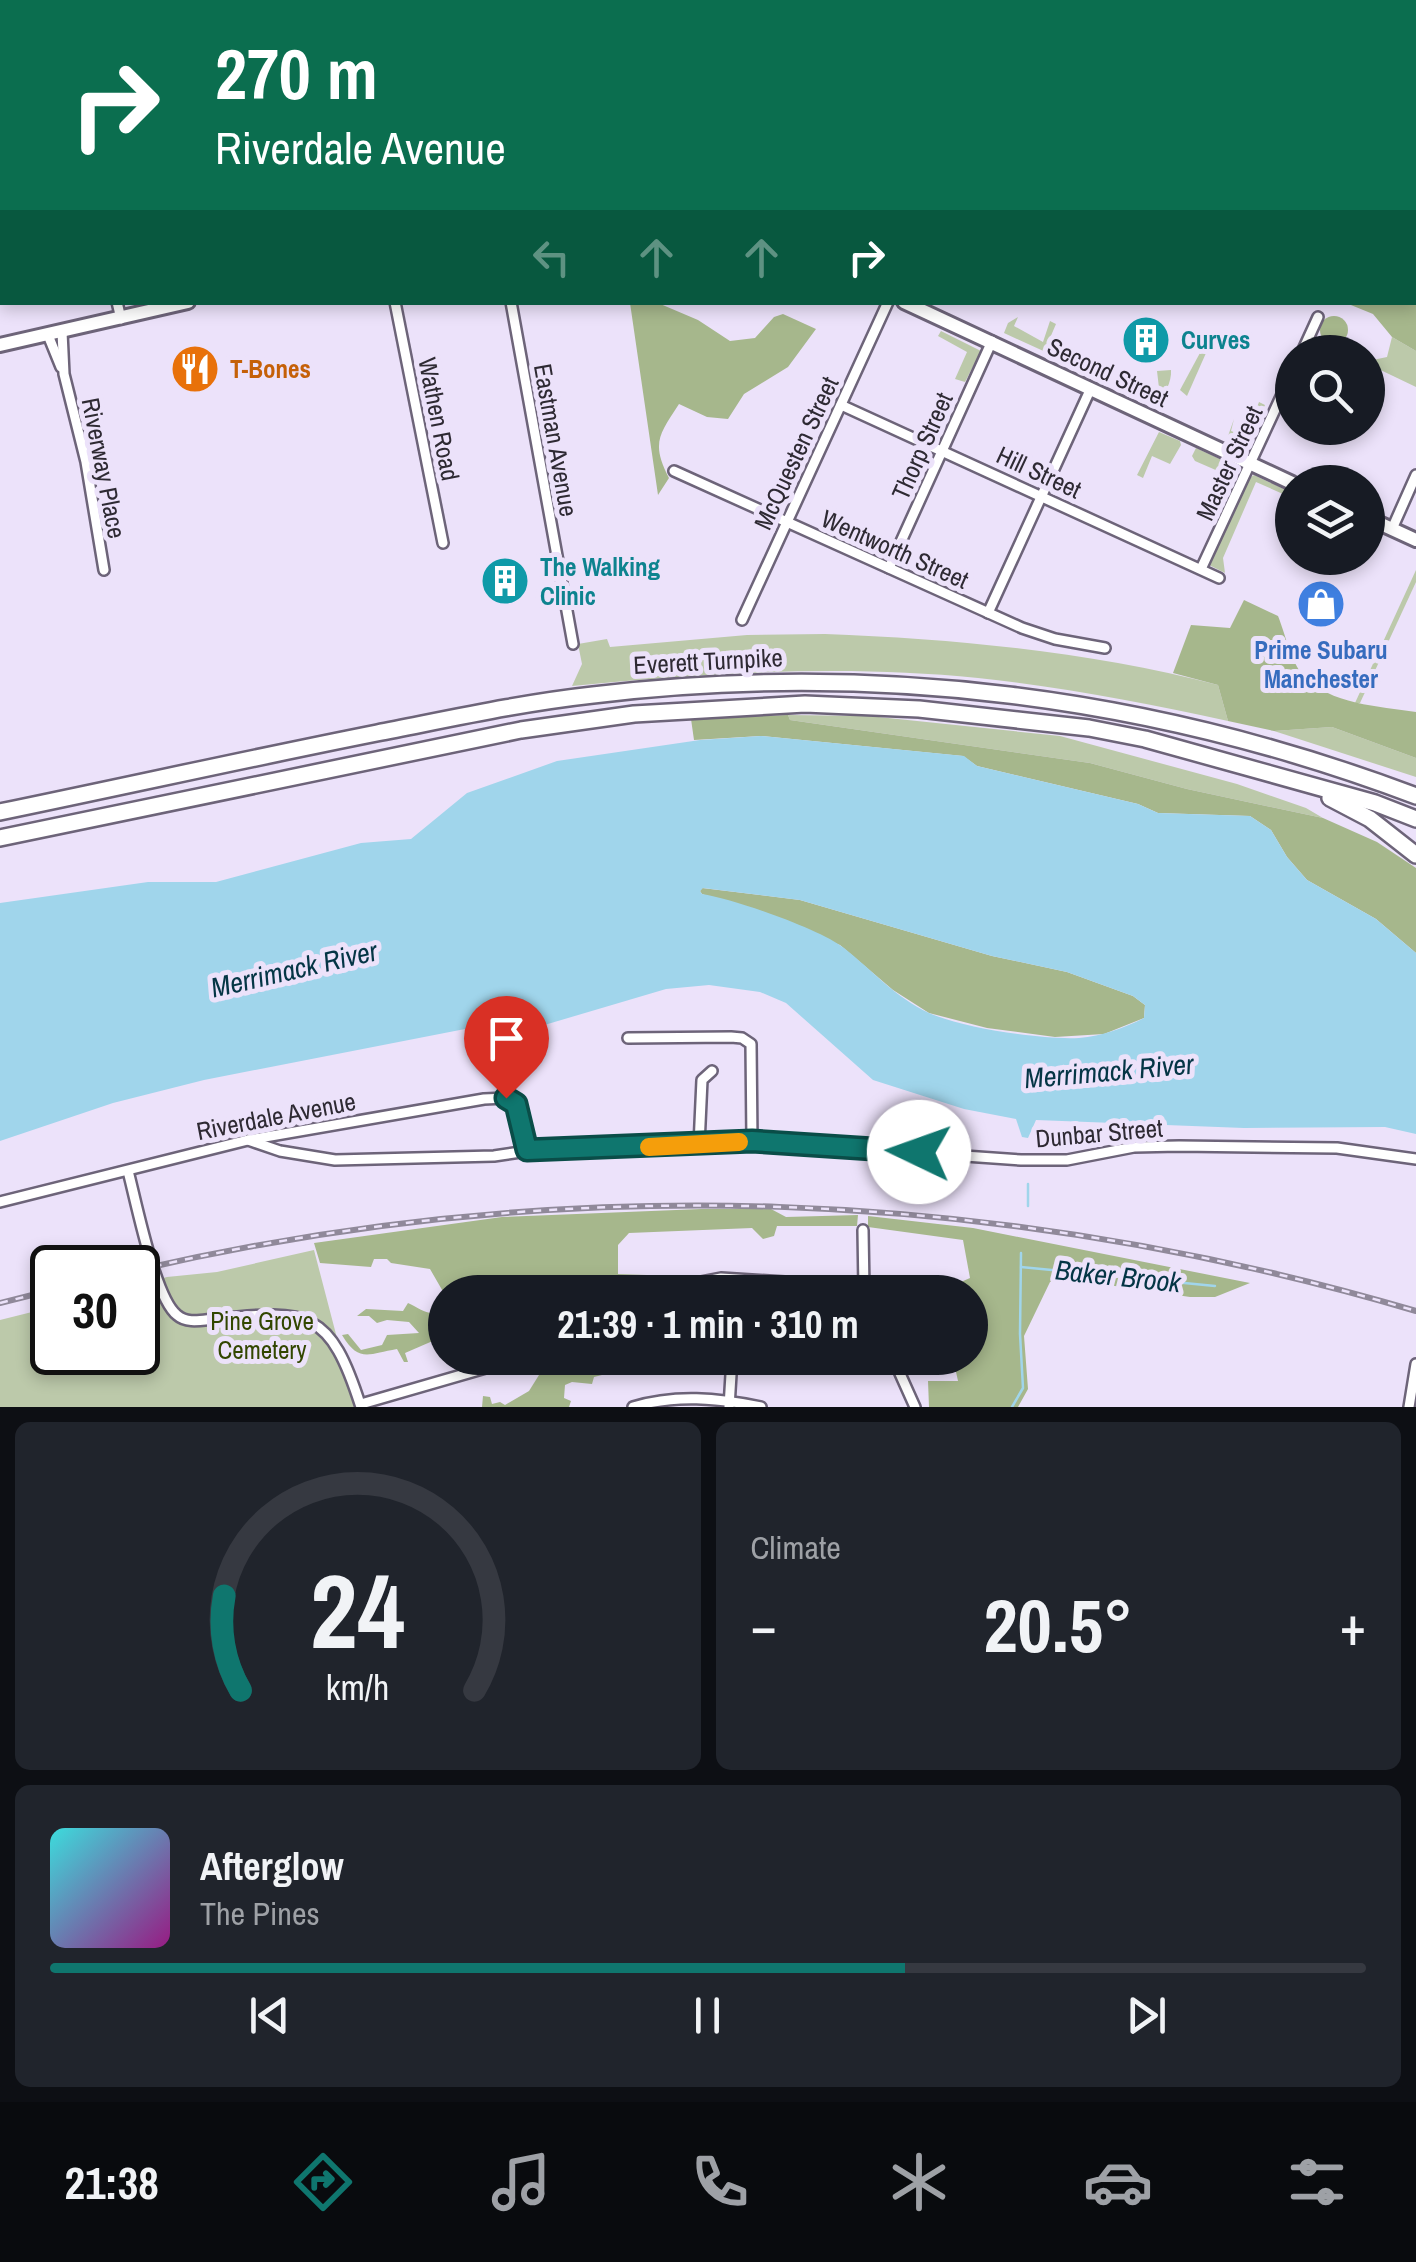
<!DOCTYPE html>
<meta charset="utf-8">
<style>
body{margin:0;font-family:"Archivo Narrow",sans-serif;background:#20242c;color:#f1f3f6;height:100vh;display:flex;flex-direction:column;font-size:38px;white-space:nowrap}
*{box-sizing:border-box;margin:0}
p{font-size:32px;color:#9ea1a6}
.icon{flex:none;width:55px;height:55px;fill:none;stroke:currentColor;stroke-width:2;stroke-linecap:round;stroke-linejoin:round}
.map{position:relative;height:1407px;overflow:hidden}
.sheet{display:flex;flex-direction:column;gap:15px;padding:15px;background:#0d0f14;flex:1}
.sheet>*{flex:none}
.top-card{position:absolute;left:0px;top:0px;width:1418px;height:305px;box-shadow:0 5px 15px #0003;background:#0b6e4f;color:#fff;overflow:hidden}
.controls{position:absolute;left:1275px;top:335px;display:grid;gap:20px}
.controls a{display:grid;place-items:center;width:110px;height:110px;border-radius:50%;background:#171b24;box-shadow:0 5px 15px #0003;font-size:50px}
.speed{position:absolute;left:30px;top:1245px;display:flex;gap:20px;font-size:50px;font-weight:700;text-align:center}
.speed>*{display:grid;place-content:center;width:130px;height:130px;border-radius:50%;background:#171b24;box-shadow:0 5px 15px #0003;line-height:1}
.speed .limit{border:5px solid #111;border-radius:15px;background:#fff;color:#111}
.pin{position:absolute;display:grid;place-items:center;width:85px;height:85px;color:#fff;margin:-102px -42px;border-radius:50% 50% 50% 0;rotate:-45deg;box-shadow:0 0 10px #0007}
.pin .icon{rotate:45deg}
.me{position:absolute;width:110px;margin:-55px;rotate:273deg;stroke-linejoin:round;filter:drop-shadow(0 0 8px #0008)}
.turn{display:flex;align-items:center;gap:35px;height:210px;padding:0 50px;font-size:45px}
.turn .icon{width:130px;height:130px;stroke-width:2.5}
.turn b{display:block;font-size:70px;line-height:85px}
.lanes{display:flex;align-items:center;height:95px;padding:0 50px;background:#0003;justify-content:center;gap:50px;direction:ltr}
.lanes .off{opacity:.35}
.big{font-size:75px;font-weight:700;line-height:1.1}
.sheet .tile{flex:1;display:flex;flex-direction:column;justify-content:center;gap:15px;min-width:0;padding:0 35px;border-radius:15px;background:#20242c}
.sheet .dial{align-items:center;gap:0}
.dial svg{height:260px;overflow:visible;fill:none;stroke:#363941;stroke-width:7;stroke-linecap:round;text-anchor:middle}
.dial text{fill:#f1f3f6;stroke:none}
.song{display:flex;align-items:center;gap:30px}
.cover{width:120px;height:120px;border-radius:15px;background:linear-gradient(135deg,hsl(180 70% 55%),hsl(310 70% 35%))}
.played{height:10px;border-radius:5px;background:linear-gradient(90deg,#0f766e 65%,#363941 65%)}
.keys{display:flex;justify-content:space-around;direction:ltr}
.heat{display:flex;justify-content:space-between;align-items:center;font-size:55px;direction:ltr}
.sheet .tiles{flex:1;display:grid;gap:15px;grid-template-columns:1fr 1fr}
.tile:last-child{grid-column:span 2}
.trip{position:absolute;left:428px;top:1275px;width:560px;height:100px;border-radius:50px;background:#171b24;box-shadow:0 5px 15px #0003;font-weight:700;line-height:100px;text-align:center}
.dock{display:flex;height:160px;justify-content:space-around;align-items:center;background:#090b0e;color:#9ea1a6}
.dock .icon{width:70px;height:70px}
.dock .active{color:#0f766e}
.dock b{font-size:45px;color:#f1f3f6}
.map>svg:first-child{display:block}
.green{fill:#bcc9aa}
.forest{fill:#a6b78c}
.water{fill:#a0d5eb;fill-rule:evenodd}
.lines{fill:none;stroke-linecap:round;stroke-linejoin:round}
.stream{stroke:#a0d5eb;stroke-width:2.5}
.street-casing{stroke:#6d6479;stroke-width:14}
.secondary-casing{stroke:#6d6479;stroke-width:16}
.primary-casing{stroke:#6d6479;stroke-width:18}
.highway-casing{stroke:#6d6479;stroke-width:20}
.street{stroke:#fff;stroke-width:9}
.secondary{stroke:#fff;stroke-width:11}
.primary{stroke:#fff;stroke-width:12}
.highway{stroke:#fff;stroke-width:15}
.rail-casing{stroke:#90899a;stroke-width:6}
.rail{stroke:#ece2fa;stroke-width:2.5;stroke-dasharray:8;stroke-linecap:butt}
.route-casing{stroke:#0a4d48;stroke-width:25}
.route{stroke:#0f766e;stroke-width:18}
.slow{stroke:#f59e0b;stroke-width:18}
.labels{text-anchor:middle;dominant-baseline:central;stroke-width:10;stroke-linejoin:round;paint-order:stroke}
.culture-label{font-size:25px;font-weight:bold;fill:#0d838f;stroke:#ece2fa;text-anchor:start}
.food-label{font-size:25px;font-weight:bold;fill:#c56008;stroke:#ece2fa;text-anchor:start}
.street-label{font-size:25px;fill:#2e2a33;stroke:#ece2fa}
.shop-label{font-size:25px;font-weight:bold;fill:#366cbe;stroke:#ece2fa}
.park-label{font-size:25px;fill:#324600;stroke:#ece2fa}
.water-label{font-size:28px;font-style:italic;fill:#043545;stroke:#ece2fa}
</style>
<div class="map">
<svg width="1416" height="1407" viewBox="0 0 1416 1407">
<rect width="100%" height="100%" fill="#ece2fa"/>
<!-- green -->
<g class="green">
<polygon points="1018,317 1014,326 1043,342 1050,321 1056,324 1047,345 1062,352 1061,359 1004,333 1008,323"/>
<polygon points="941,331 981,351 965,382 955,379 967,352 938,336"/>
<polygon points="1392,337 1416,351 1416,387 1368,364 1368,361 1387,357"/>
<polygon points="1201,351 1206,353 1187,396 1180,390"/>
<path d="M 1171,370 C 1172,382 1164,396 1156,404 L 1145,400 L 1141,390 L 1159,388 L 1157,371 Z"/>
<polygon points="1259,402 1265,405 1247,444 1228,436 1234,419 1231,431 1242,435 1246,427 1249,428"/>
<polygon points="1159,432 1180,441 1181,445 1170,464 1152,456 1143,478 1137,475"/>
<polygon points="1196,448 1235,466 1237,471 1234,478 1195,461 1192,456"/>
<polygon points="1254,475 1292,493 1292,498 1256,482 1223,558 1225,573 1209,565 1248,479"/>
<polygon points="1416,570 1416,582 1360,703 1355,703"/>
<path d="M 825,634 C 957,639 1091,652 1218,685 L 1228,721 C 1145,703 1062,687 978,678 C 843,664 707,673 572,686 L 582,664 L 578,644 L 607,639 L 610,647 L 747,635 Z"/>
<polygon points="788,715 869,716 1060,736 1237,784 1306,808 1323,818 1187,789 1090,763 790,720"/>
<polygon points="1332,727 1416,758 1416,777 1274,731"/>
<polygon points="314,1250 355,1407 0,1407 0,1320 52,1307 52,1352 138,1352 138,1285 167,1277 217,1272"/>
</g>
<!-- forest -->
<g class="forest">
<polygon points="1415,87 1416,87 1416,351 1392,337 1373,314 1346,303 1415,302"/>
<path d="M 630,303 L 658,303 L 698,320 L 730,341 L 755,338 L 774,317 L 783,314 L 816,329 L 788,367 L 744,394 L 728,419 L 707,417 L 679,404 C 659,435 651,443 669,478 L 658,495 Z"/>
<circle cx="1334" cy="330" r="14"/>
<path d="M 1244,600 L 1278,616 C 1285,633 1291,662 1303,675 C 1330,705 1379,706 1416,712 L 1416,758 L 1332,727 L 1274,731 L 1228,721 L 1218,685 L 1173,673 L 1191,625 L 1230,628 Z"/>
<polygon points="788,715 790,720 1090,763 1187,789 1323,818 1377,842 1416,868 1416,953 1376,919 1307,880 1287,857 1271,830 1250,816 1158,813 1138,804 977,766 963,756 761,736 694,740 691,719"/>
<polygon points="702,888 800,900 992,956 1067,972 1133,996 1145,1005 1144,1018 1104,1034 1055,1037 987,1028 929,1013 893,990 840,945 702,894 700,891"/>
<polygon points="701,1209 771,1209 786,1217 858,1215 857,1226 777,1226 774,1236 763,1239 752,1228 629,1233 618,1245 618,1274 647,1275 642,1289 618,1289 612,1292 445,1292 445,1295 430,1269 391,1263 387,1259 374,1259 371,1267 320,1263 314,1243 502,1217"/>
<polygon points="868,1216 973,1228 1250,1283 1215,1297 1190,1297 1074,1280 1050,1282 1024,1336 1028,1389 1018,1407 929,1407 928,1381 958,1381 953,1358 970,1358 970,1292 947,1292 947,1288 970,1278 963,1240 868,1227"/>
<path d="M 408,1303 C 423,1310 429,1318 445,1309 L 445,1332 L 435,1340 L 405,1353 L 408,1362 L 404,1362 L 397,1349 C 368,1354 359,1363 342,1335 L 348,1334 L 361,1350 L 382,1345 L 387,1335 L 419,1333 L 409,1322 L 387,1320 L 377,1323 L 369,1316 L 357,1316 L 366,1309 L 403,1311 Z"/>
<polygon points="527,1358 646,1358 646,1364 594,1377 592,1384 572,1382 565,1385 564,1398 571,1401 569,1407 482,1407 483,1396 490,1397 492,1404 500,1402 505,1405 529,1391 539,1375"/>
</g>
<!-- water -->
<path class="water" d="M 761,736 L 964,756 L 977,766 L 1138,804 L 1158,813 L 1250,816 L 1271,830 L 1287,857 L 1307,880 L 1376,919 L 1416,953 L 1416,1134 L 1385,1127 L 1244,1128 L 1036,1120 L 1028,1138 L 1022,1137 L 1016,1119 L 964,1109 L 873,1080 L 786,1003 L 760,992 L 709,985 L 666,989 L 541,1026 L 465,1029 L 204,1080 L 113,1103 L 0,1141 L 0,903 L 148,882 L 216,882 L 361,843 L 411,839 L 467,793 L 557,761 L 700,740 ZM 703,888 L 800,900 L 992,956 L 1067,972 L 1133,996 L 1145,1005 L 1144,1018 C 1124,1028 1102,1036 1079,1038 C 1042,1040 963,1028 929,1013 C 896,998 872,970 844,948 C 820,929 734,899 702,894 L 700,891 Z"/>
<g class="lines">
<!-- stream -->
<g class="stream">
<polyline points="1028,1184 1028,1206"/>
<polyline points="1021,1267 1215,1286"/>
<polyline points="1012,1407 1023,1388 1020,1334 1021,1253"/>
</g>
<!-- street casing -->
<g class="street-casing">
<g id="street">
<polyline points="198,0 199,2"/>
<polyline points="879,0 879,2"/>
<polyline points="1401,2 1402,0"/>
<polyline points="117,302 121,319"/>
<polyline points="395,302 443,543"/>
<polyline points="511,302 573,644"/>
<polyline points="62,332 64,374 86,462 104,570"/>
<polyline points="48,335 61,367"/>
<polyline points="1302,352 1318,317"/>
<polyline points="841,405 1219,578"/>
<polyline points="674,471 1022,628 1055,639 1105,648"/>
<polyline points="1392,529 1416,475"/>
<polyline points="889,568 992,341"/>
<polyline points="1201,569 1292,373"/>
<polyline points="988,613 1091,388"/>
<polyline points="742,620 888,302"/>
<polyline points="628,1038 731,1037 742,1038 751,1044 752,1141"/>
<polyline points="248,1140 280,1151 335,1160 494,1156 541,1149 752,1141 1021,1160 1067,1160 1134,1147 1179,1146 1337,1148 1416,1159"/>
<polyline points="699,1145 702,1080 712,1071"/>
<path d="M 128,1171 C 136,1201 155,1298 177,1315 C 187,1324 202,1320 214,1319 C 310,1309 330,1310 361,1407"/>
<polyline points="0,1202 248,1140 484,1099 506,1098 516,1104 527,1151"/>
<polyline points="863,1230 864,1290"/>
<polyline points="649,1292 721,1278 863,1287"/>
<polyline points="893,1358 915,1407"/>
<polyline points="361,1404 517,1359"/>
<path d="M 633,1407 C 675,1394 718,1398 761,1407"/>
<polyline points="729,1407 732,1358"/>
<polyline points="1409,1407 1416,1364"/>
</g>
</g>
<!-- secondary casing -->
<g class="secondary-casing">
<g id="secondary">
<polyline points="1342,0 1349,2"/>
<polyline points="912,2 917,0"/>
<polyline points="1415,27 1416,27"/>
</g>
</g>
<!-- primary casing -->
<g class="primary-casing">
<g id="primary">
<polyline points="904,302 1292,483"/>
<polyline points="0,345 188,302"/>
<polyline points="1368,518 1416,540"/>
</g>
</g>
<!-- highway casing -->
<g class="highway-casing">
<g id="highway">
<polyline points="1330,798 1370,819 1416,855"/>
<path d="M 0,812 C 126,786 251,758 377,733 C 449,719 520,703 593,695 C 874,661 1152,696 1416,796"/>
<polyline points="0,838 521,730 634,714 805,704 919,709 1089,728 1145,739 1375,803 1416,819"/>
</g>
</g>
<!-- street -->
<use href="#street" class="street"/>
<!-- secondary -->
<use href="#secondary" class="secondary"/>
<!-- primary -->
<use href="#primary" class="primary"/>
<!-- highway -->
<use href="#highway" class="highway"/>
<!-- rail casing -->
<g class="rail-casing">
<g id="rail">
<path d="M 138,1270 C 565,1171 995,1187 1416,1311"/>
<polyline points="0,1303 52,1290"/>
</g>
</g>
<!-- rail -->
<use href="#rail" class="rail"/>
</g>
<g class="lines">
<!-- route casing -->
<g class="route-casing">
<polyline id="route" points="506,1098 516,1104 527,1150 752,1141 919,1152"/>
</g>
<!-- route -->
<use href="#route" class="route"/>
<!-- slow -->
<polyline class="slow" points="649,1147 739,1142"/>
</g>
<!-- icons -->
<defs>
<g id="building-disc" transform="scale(2.5)"><circle r="9.5" fill="#0f9aa8" stroke="#ece2fa"/><path d="M-4-6H4V6H1V3H-1V6H-4ZM-2.5-4.3h1.7v1.8h-1.7ZM.8-4.3h1.7v1.8H.8ZM-2.5-1h1.7V.8h-1.7ZM.8-1h1.7V.8H.8Z" fill="#fff"/></g>
<g id="restaurant-disc" transform="scale(2.5)"><circle r="9.5" fill="#e8710a" stroke="#ece2fa"/><path d="M-5-6h1v4h1v-4h1v4h1v-4h1v5L-1.5 .5V6h-2V.5L-5-1ZM5-6V6H3V1.5H1.5Q1.5-4 5-6Z" fill="#fff"/></g>
<g id="shop-disc" transform="scale(2.5)"><circle r="9.5" fill="#3f7fe0" stroke="#ece2fa"/><path d="M-5-2.5h2.3a2.7 3.5 0 0 1 5.4 0H5L5.5 6h-11ZM-1.5-2.5h3a1.5 2.3 0 0 0-3 0Z" fill="#fff"/></g>
</defs>
<g fill-rule="evenodd">
<use href="#building-disc" x="1146" y="340"/>
<use href="#restaurant-disc" x="195" y="369"/>
<use href="#building-disc" x="505" y="581"/>
<use href="#shop-disc" x="1321" y="604"/>
</g>
<g class="labels">
<!-- culture labels -->
<g class="culture-label">
<text x="1181" y="340">Curves</text>
<text x="540" y="567">The Walking<tspan x="540" dy="29">Clinic</tspan></text>
</g>
<!-- food labels -->
<g class="food-label">
<text x="230" y="369">T-Bones</text>
</g>
<!-- street labels -->
<g class="street-label">
<text transform="translate(1108 372) rotate(25)">Second Street</text>
<text transform="translate(439 419) rotate(79)">Wathen Road</text>
<text transform="translate(556 440) rotate(80)">Eastman Avenue</text>
<text transform="translate(922 446) rotate(-66)">Thorp Street</text>
<text transform="translate(796 453) rotate(-65)">McQuesten Street</text>
<text transform="translate(1229 463) rotate(-65)">Master Street</text>
<text transform="translate(104 468) rotate(79)">Riverway Place</text>
<text transform="translate(1039 472) rotate(25)">Hill Street</text>
<text transform="translate(895 549) rotate(24)">Wentworth Street</text>
<text transform="translate(708 661) rotate(-3)">Everett Turnpike</text>
<text transform="translate(276 1116) rotate(-11)">Riverdale Avenue</text>
<text transform="translate(1099 1133) rotate(-5)">Dunbar Street</text>
</g>
<!-- shop labels -->
<g class="shop-label">
<text x="1321" y="650">Prime Subaru<tspan x="1321" dy="29">Manchester</tspan></text>
</g>
<!-- park labels -->
<g class="park-label">
<text x="262" y="1321">Pine Grove<tspan x="262" dy="29">Cemetery</tspan></text>
</g>
<!-- water labels -->
<g class="water-label">
<text transform="translate(294 969) rotate(-13)">Merrimack River</text>
<text transform="translate(1109 1071) rotate(-5)">Merrimack River</text>
<text transform="translate(1118 1276) rotate(6)">Baker Brook</text>
</g>
</g>
</svg>
<div class="controls">
<a><svg class="icon" aria-label="search" viewBox="0 0 24 24"><circle cx="10" cy="10" r="6"/><path d="M15 15l6 6"/></svg></a>
<a><svg class="icon" aria-label="layers" viewBox="0 0 24 24"><path d="M12 4l9 5-9 5-9-5zM3 14l9 5 9-5"/></svg></a>
</div>
<div class="speed"><div class="limit">30</div></div>
<div class="pin" style="left:506px;top:1098px;background:#d93025"><svg class="icon" aria-label="arrive" viewBox="0 0 24 24"><path d="M6 21V4h12l-3 4 3 4H6"/></svg></div>
<svg class="me" style="left:919px;top:1152px" viewBox="-20 -20 40 40"><circle r="19" fill="#fff"/><path d="M0-13L10 11 0 6-10 11z" fill="#0f766e"/></svg>
<div class="trip">21:39 · 1 min · 310 m</div>
<div class="top-card">
<div class="turn"><svg class="icon" aria-label="right" viewBox="0 0 24 24"><path d="M7 20v-9h11M14 6l5 5-5 5"/></svg><div><b>270 m</b>Riverdale Avenue</div></div>
<div class="lanes"><svg class="icon off" aria-label="left" viewBox="0 0 24 24"><path d="M17 20v-9H6M10 6l-5 5 5 5"/></svg><svg class="icon off" aria-label="ahead" viewBox="0 0 24 24"><path d="M12 20V5M6 11l6-6 6 6"/></svg><svg class="icon off" aria-label="ahead" viewBox="0 0 24 24"><path d="M12 20V5M6 11l6-6 6 6"/></svg><svg class="icon" aria-label="right" viewBox="0 0 24 24"><path d="M7 20v-9h11M14 6l5 5-5 5"/></svg></div>
</div>
</div>
<section class="sheet">
<div class="tiles">
<div class="tile dial"><svg viewBox="0 0 100 80">
<path d="M14 69A42 42 0 1 1 86 69"/>
<path d="M14 69A42 42 0 0 1 9 40" stroke="#0f766e"/>
<text x="50" y="56" font-size="32" font-weight="700">24</text>
<text x="50" y="72" font-size="11">km/h</text>
</svg></div>
<div class="tile"><p>Climate</p>
<div class="heat"><a>−</a><b class="big">20.5°</b><a>+</a></div>
</div>
<div class="tile">
<div class="song"><i class="cover"></i><div><b>Afterglow</b><p>The Pines</p></div></div>
<div class="played"></div>
<div class="keys"><svg class="icon" aria-label="previous" viewBox="0 0 24 24"><path d="M18 5L8 12l10 7zM5 5v14"/></svg><svg class="icon" aria-label="pause" viewBox="0 0 24 24"><path d="M8 5v14M16 5v14"/></svg><svg class="icon" aria-label="next" viewBox="0 0 24 24"><path d="M6 5l10 7-10 7zM19 5v14"/></svg></div>
</div>
</div>
</section>
<nav class="dock">
<b>21:38</b>
<svg class="icon active" aria-label="directions" viewBox="0 0 24 24"><path d="M12 3l9 9-9 9-9-9zM9 14v-3h6M13 9l2 2-2 2"/></svg>
<svg class="icon" aria-label="music" viewBox="0 0 24 24"><path d="M9 18V5l10-2v13"/><circle cx="6" cy="18" r="3"/><circle cx="16" cy="16" r="3"/></svg>
<svg class="icon" aria-label="phone" viewBox="0 0 24 24"><path d="M5 4h4l2 5-3 2q2 4 5 5l2-3 5 2v4C11 20 4 13 5 4z"/></svg>
<svg class="icon" aria-label="climate" viewBox="0 0 24 24"><path d="M12 3v18M4 7l16 10M4 17L20 7"/></svg>
<svg class="icon" aria-label="car" viewBox="0 0 24 24"><path d="M5 17H2v-5l4-1 3-4h7l3 4 3 1v5h-3M9 17h6M6 11h13"/><circle cx="7" cy="17" r="2"/><circle cx="17" cy="17" r="2"/></svg>
<svg class="icon" aria-label="filters" viewBox="0 0 24 24"><path d="M4 7h16M4 17h16"/><circle cx="9" cy="7" r="2"/><circle cx="15" cy="17" r="2"/></svg>
</nav>
